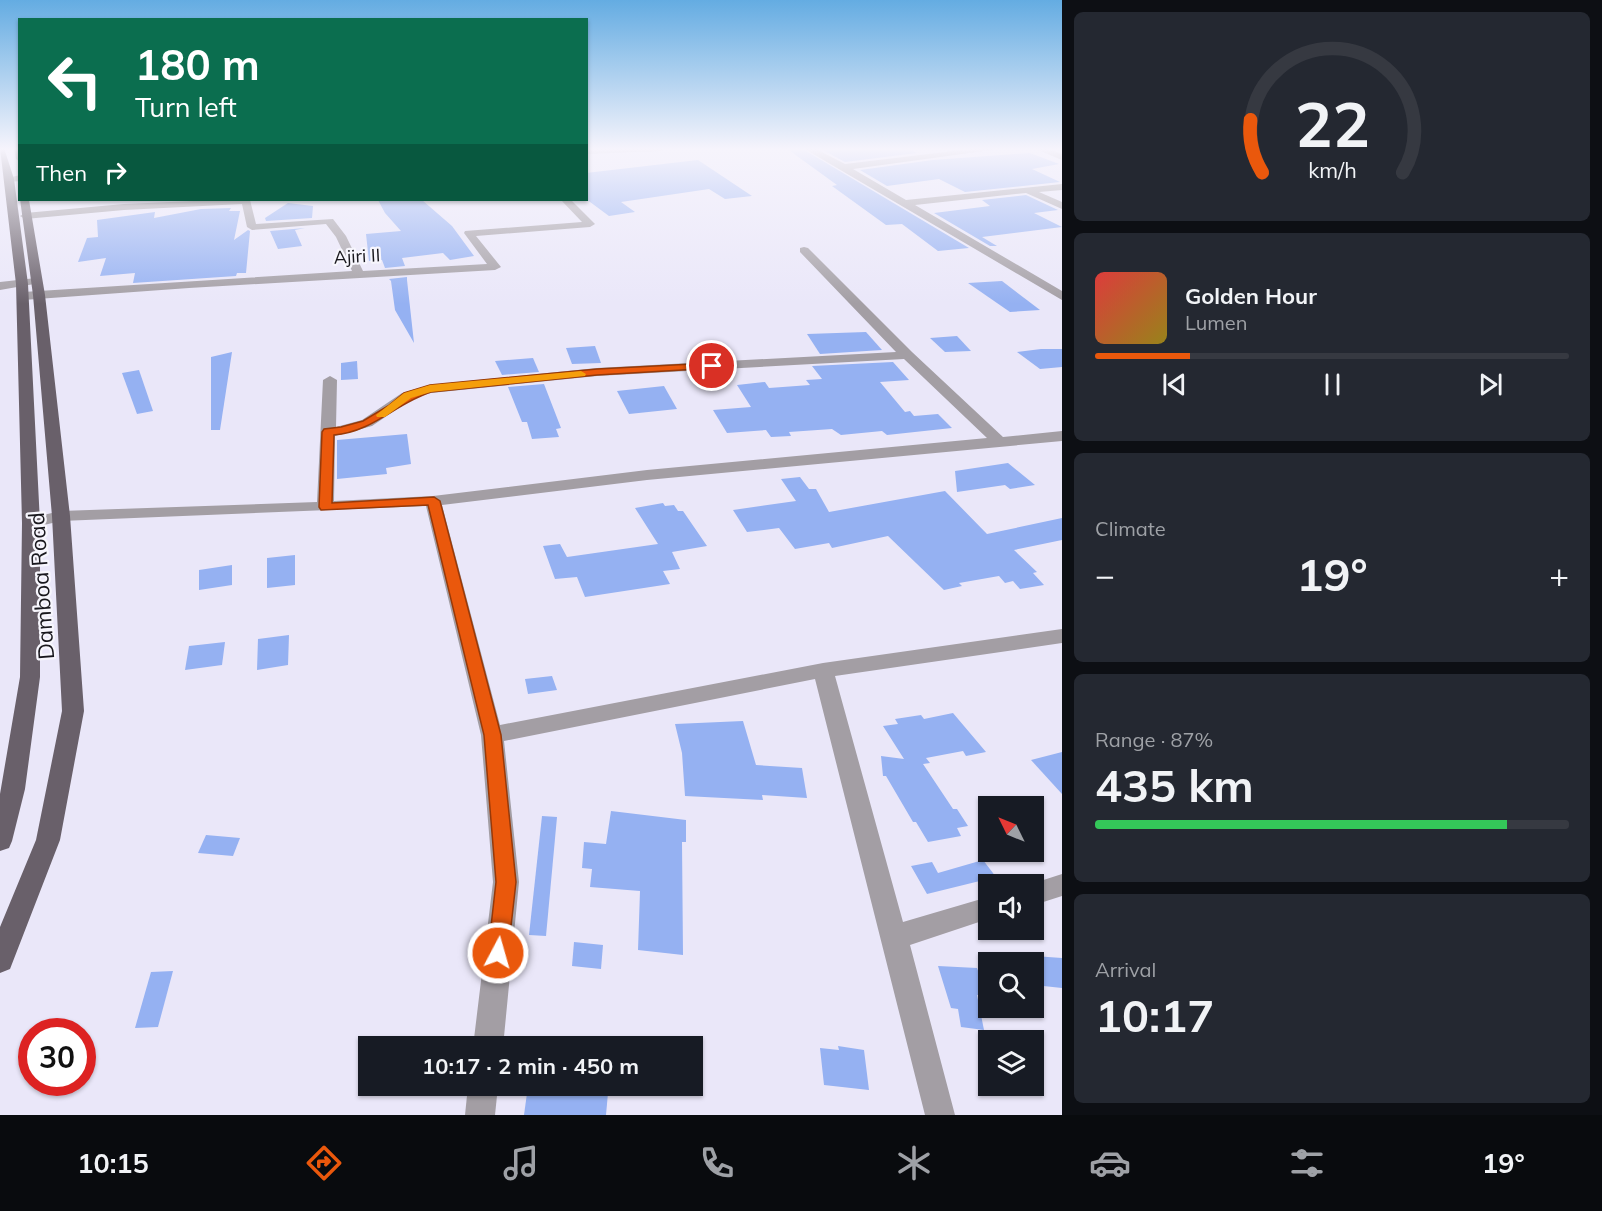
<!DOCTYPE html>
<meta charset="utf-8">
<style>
body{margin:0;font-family:Mulish,sans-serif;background:#242831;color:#f1f3f6;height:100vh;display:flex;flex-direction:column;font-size:22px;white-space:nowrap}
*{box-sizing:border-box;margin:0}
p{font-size:20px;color:#9ea1a6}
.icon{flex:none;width:33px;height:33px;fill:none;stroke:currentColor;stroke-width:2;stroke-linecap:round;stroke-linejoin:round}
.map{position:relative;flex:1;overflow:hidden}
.panel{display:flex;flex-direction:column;gap:12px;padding:12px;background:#0d0f14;width:540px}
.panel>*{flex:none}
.top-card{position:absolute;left:18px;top:18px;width:570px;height:183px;border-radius:0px;box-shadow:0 2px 4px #0004;background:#0b6e4f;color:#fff;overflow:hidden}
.needle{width:39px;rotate:313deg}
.fabs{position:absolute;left:978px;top:796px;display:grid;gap:12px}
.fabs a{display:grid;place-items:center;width:66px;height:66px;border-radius:0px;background:#171b24;box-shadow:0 2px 4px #0004;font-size:30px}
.speed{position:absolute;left:18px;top:1018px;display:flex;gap:12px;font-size:30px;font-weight:700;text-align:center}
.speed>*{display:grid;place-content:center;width:78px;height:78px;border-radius:50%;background:#171b24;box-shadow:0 2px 4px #0004;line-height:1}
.speed .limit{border:9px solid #d22;background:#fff;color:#111}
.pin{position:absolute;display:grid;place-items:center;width:51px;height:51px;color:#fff;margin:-26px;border:3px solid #fff;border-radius:50%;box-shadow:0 2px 6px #0007}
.me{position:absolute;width:66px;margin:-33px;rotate:6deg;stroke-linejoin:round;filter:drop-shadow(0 0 4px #0008)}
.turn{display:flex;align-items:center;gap:21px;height:126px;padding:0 18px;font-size:27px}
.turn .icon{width:78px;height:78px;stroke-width:2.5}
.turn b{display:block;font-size:42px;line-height:51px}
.then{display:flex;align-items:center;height:57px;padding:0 18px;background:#0003;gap:12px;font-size:22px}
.big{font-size:45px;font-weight:700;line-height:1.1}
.panel .tile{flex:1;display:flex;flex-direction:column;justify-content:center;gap:9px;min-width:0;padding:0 21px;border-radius:9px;background:#242831}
.panel .dial{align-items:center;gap:0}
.dial svg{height:156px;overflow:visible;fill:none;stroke:#363941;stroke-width:7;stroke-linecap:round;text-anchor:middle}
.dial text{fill:#f1f3f6;stroke:none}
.song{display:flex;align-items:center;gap:18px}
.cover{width:72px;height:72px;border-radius:9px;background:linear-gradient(135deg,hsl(0 70% 55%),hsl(50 70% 35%))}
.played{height:6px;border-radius:3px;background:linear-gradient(90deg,#ea580c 20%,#363941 20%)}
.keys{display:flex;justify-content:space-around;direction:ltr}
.heat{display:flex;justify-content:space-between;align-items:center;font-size:33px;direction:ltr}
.charge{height:9px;border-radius:4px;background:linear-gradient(90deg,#34c759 87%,#363941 0)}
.trip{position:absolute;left:358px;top:1036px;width:345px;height:60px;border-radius:0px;background:#171b24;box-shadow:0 2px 4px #0004;font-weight:700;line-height:60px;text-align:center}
.menu{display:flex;height:96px;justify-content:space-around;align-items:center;background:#090b0e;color:#9ea1a6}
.menu .icon{width:42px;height:42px}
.menu .current{color:#ea580c}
.menu b{font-size:27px;color:#f1f3f6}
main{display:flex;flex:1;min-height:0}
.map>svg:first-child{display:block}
.building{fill:#95b1f2}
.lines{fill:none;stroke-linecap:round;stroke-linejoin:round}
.street{fill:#a39ea4;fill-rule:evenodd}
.primary{fill:#69606a;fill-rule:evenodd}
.route{fill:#ea580c;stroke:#983908;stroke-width:1.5}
.slow{fill:#f59e0b}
.labels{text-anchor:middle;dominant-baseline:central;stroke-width:4.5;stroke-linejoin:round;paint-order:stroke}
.far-street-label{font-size:18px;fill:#18171d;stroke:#f7f6fd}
.street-label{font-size:22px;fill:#18171d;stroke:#f7f6fd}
</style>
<main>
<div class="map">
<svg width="1062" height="1115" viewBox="0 0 1062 1115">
<rect width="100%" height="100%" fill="#eae7f9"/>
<!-- building -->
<g class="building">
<polygon points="786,148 801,148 969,248 938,251 902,224 886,225 832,186 837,185"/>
<polygon points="819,148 906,148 917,153 845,162"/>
<polygon points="1030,153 1059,164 1032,169 1060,182 965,192 939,179 887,186 860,170 933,160"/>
<polygon points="698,160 752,196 725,199 709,189 621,202 635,212 609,216 586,199 586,173"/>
<polygon points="1026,195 1058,210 1034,213 1062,227 982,237 997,246 990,246 934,213 990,206 982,200"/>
<polygon points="378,200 422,200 452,226 474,256 450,260 443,253 402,258 405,266 385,268 382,260 369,261 366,234 401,231 385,213"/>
<polygon points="288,203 313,206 312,218 266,221 265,218"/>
<polygon points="231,208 229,211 240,211 234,240 248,230 250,231 246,273 237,273 236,276 133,283 135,273 100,276 106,258 78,262 87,238 98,237 97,220 155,212 154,218 201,209"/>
<polygon points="305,228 295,230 302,246 278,249 270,231"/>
<polygon points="407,277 407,280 414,343 395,310 391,281 389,279"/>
<polygon points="1002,281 1040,310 1010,312 968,283"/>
<polygon points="866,332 882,350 820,354 807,334"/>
<polygon points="957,336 971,351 945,352 930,338"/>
<polygon points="595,346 601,363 572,364 566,348"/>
<polygon points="1041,349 1062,349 1062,367 1040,369 1017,352"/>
<polygon points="232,352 220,430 211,430 211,357"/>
<polygon points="533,358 539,372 502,375 495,361"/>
<polygon points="357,361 358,379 341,380 341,363"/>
<polygon points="893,362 909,380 880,382 905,412 910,411 914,416 938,414 952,428 887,435 882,431 841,435 832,429 789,432 791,436 771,437 766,430 727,433 713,410 751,407 737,385 765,382 769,388 810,385 806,380 822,379 812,366"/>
<polygon points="139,370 153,411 137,414 122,373"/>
<polygon points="544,384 561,428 556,429 559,437 532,439 527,422 522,422 508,387"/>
<polygon points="664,386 677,409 629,414 617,391"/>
<polygon points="407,434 411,464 386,468 387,474 337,479 337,440"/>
<polygon points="1008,463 1035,485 1010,489 1005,485 957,492 955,471"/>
<polygon points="800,477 809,489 816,489 829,512 945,491 987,534 1062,518 1062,540 1014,550 1037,572 1033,573 1044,585 1020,589 1013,581 1005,583 999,576 959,583 962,586 944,590 888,536 832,548 829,543 795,549 779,528 747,532 733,510 796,501 781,479"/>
<polygon points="663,503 665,506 674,505 678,511 683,511 707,546 672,552 680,569 663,571 670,584 585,597 577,577 555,579 543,546 560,544 567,557 658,544 635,508"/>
<polygon points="295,555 295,585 267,588 267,558"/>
<polygon points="232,565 232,585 199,590 199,570"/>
<polygon points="289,635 288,665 257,670 258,639"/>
<polygon points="225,642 222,665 185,670 189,646"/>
<polygon points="552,676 557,690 528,694 525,679"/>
<polygon points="953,713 986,752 966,756 963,751 926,758 930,763 923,764 953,809 957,809 968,826 957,828 961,836 928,842 916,822 913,822 886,776 883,776 881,756 904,759 883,726 898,724 895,719 921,715 924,719"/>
<polygon points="743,721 756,765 802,768 807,798 762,795 763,800 685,796 682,753 675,724"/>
<polygon points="1062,752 1062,794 1031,760"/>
<polygon points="611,811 686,820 686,842 682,842 683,955 638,950 640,891 590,887 592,869 582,868 584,842 606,844"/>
<polygon points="542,816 557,817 546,936 529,935"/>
<polygon points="206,835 240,838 233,856 198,853"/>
<polygon points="983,860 996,877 927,894 911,866 932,862 938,873"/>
<polygon points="574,942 603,945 601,969 572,966"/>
<polygon points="1034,956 1062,958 1062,988 1034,985"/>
<polygon points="938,966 977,968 987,995 977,995 984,1030 961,1027 958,1009 951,1008"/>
<polygon points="173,971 158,1027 135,1028 151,972"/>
<polygon points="838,1046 864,1050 869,1090 824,1085 820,1048 839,1050"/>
<polygon points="528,1086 557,1086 608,1093 606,1115 524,1115"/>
</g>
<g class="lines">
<!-- street -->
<g class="street">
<polygon points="586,148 666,148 662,151 586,154"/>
<polygon points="803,148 814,148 845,164 978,148 1006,148 853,169 906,200 1062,184 1062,190 1039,192 1062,202 1062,209 1026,193 915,205 1062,291 1062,300"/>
<polygon points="1033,148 1046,148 1062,154 1062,160"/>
<polygon points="20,175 20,181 9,182 4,179"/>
<polygon points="217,200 250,200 256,224 333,219 346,236 363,271 487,264 464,233 465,231 582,222 561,200 571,200 595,224 590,227 476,236 501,267 495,270 189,288 23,300 17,296 23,292 352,271 336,237 326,224 252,230 247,227 242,204 124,210 25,219 20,216 25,213 124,204"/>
<path d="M 804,247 L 808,248 L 912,352 L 1003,437 L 1062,431 L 1062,441 L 647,480 L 442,505 L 500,725 L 823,663 L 1062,629 L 1062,643 L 835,676 L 903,922 L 988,897 L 988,919 L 910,945 L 955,1115 L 925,1115 L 815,679 L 504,741 L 519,882 L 503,1047 L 473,1047 L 493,882 L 481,735 L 426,506 L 61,521 L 31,528 L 25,527 L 22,523 L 25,519 L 61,511 L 317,502 L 323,380 L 330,376 L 337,380 L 336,427 L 362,420 L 402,393 L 430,385 L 597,368 L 896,352 L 800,252 L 800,248 ZM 904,359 L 987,438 L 647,470 L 433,496 L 334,501 L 335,436 L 372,426 L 412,399 L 431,393 L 597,376 Z"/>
<polygon points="36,278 40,279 40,283 0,290 0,282"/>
<polygon points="1062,874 1062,896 1034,905 1034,885 1028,885"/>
<polygon points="468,1086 498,1086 495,1115 465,1115"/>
</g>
<!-- primary -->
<g class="primary">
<polygon points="0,148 4,148 14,179 28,284 40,523 40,677 25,789 12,841 9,848 0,851 0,794 20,677 22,523 16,284"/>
<polygon points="14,148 20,148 20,162 16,159"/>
<polygon points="20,199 29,200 45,295 70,516 84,711 60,840 10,969 0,973 0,927 36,840 62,711 52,516 33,295"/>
</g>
</g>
<!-- sky -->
<linearGradient id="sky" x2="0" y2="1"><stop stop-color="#64ace2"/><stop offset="0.49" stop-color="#f6f4fc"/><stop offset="1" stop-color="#f6f4fc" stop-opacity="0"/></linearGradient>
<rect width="1062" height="304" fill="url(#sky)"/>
<!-- route -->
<path class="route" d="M 712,363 L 716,364 L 716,368 L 597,375 L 431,392 C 396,403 373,432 334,435 L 332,503 L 434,497 L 440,501 L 501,735 L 516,882 L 508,953 L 505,959 L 498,962 L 491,959 L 488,953 L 496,882 L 484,735 L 428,505 L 321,510 L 319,507 L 322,432 L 324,429 L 341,427 L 363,421 L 388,406 L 404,393 L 430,385 L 597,369 Z"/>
<!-- slow -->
<polygon class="slow" points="581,371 586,374 585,376 431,392 411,398 385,417 377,417 376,415 404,393 430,385"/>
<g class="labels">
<!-- far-street labels -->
<g class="far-street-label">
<text transform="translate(357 256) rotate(-3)">Ajiri II</text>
</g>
<!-- street labels -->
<g class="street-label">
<text transform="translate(41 586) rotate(-94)">Damboa Road</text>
</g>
</g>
</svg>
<div class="fabs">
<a><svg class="needle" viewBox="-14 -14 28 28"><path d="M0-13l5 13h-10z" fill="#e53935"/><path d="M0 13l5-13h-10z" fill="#9ea1a6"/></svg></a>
<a><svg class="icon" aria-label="sound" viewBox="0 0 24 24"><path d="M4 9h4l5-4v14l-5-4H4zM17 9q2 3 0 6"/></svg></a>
<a><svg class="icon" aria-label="search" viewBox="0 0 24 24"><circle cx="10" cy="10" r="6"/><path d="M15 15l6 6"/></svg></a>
<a><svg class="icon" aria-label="layers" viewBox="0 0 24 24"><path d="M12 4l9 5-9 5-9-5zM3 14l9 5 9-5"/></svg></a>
</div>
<div class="speed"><div class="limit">30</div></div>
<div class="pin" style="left:712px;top:366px;background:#d93025"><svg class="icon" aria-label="arrive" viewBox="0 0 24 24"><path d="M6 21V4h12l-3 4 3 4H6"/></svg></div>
<svg class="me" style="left:498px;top:953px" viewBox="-20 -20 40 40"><circle r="17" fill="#ea580c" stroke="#fff" stroke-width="3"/><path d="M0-11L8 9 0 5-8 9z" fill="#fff"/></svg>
<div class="trip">10:17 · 2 min · 450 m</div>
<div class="top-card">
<div class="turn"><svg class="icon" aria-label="left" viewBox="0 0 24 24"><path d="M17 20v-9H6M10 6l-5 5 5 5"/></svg><div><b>180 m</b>Turn left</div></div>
<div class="then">Then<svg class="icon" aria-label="right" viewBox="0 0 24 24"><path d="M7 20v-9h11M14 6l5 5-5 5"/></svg></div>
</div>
</div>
<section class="panel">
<div class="tile dial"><svg viewBox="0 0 100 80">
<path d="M14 69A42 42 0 1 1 86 69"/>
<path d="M14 69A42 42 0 0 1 8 42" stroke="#ea580c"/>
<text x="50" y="56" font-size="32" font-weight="700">22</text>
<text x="50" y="72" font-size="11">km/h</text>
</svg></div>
<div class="tile">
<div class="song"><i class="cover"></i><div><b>Golden Hour</b><p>Lumen</p></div></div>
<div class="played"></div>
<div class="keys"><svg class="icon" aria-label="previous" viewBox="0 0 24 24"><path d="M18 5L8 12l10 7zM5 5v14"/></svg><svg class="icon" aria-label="pause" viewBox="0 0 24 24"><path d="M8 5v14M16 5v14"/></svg><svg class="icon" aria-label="next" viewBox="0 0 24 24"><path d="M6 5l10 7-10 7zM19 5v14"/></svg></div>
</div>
<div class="tile"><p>Climate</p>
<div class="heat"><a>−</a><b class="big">19°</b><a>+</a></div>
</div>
<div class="tile"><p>Range · 87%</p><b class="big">435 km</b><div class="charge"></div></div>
<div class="tile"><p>Arrival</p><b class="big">10:17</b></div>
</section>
</main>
<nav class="menu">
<b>10:15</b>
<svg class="icon current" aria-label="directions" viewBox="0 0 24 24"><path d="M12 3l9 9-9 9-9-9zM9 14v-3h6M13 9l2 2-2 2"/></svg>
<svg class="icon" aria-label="music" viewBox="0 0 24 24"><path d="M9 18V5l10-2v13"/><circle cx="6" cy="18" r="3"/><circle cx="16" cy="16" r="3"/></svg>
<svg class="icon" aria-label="phone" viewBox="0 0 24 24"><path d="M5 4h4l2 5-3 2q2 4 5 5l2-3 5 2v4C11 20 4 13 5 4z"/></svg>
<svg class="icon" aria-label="climate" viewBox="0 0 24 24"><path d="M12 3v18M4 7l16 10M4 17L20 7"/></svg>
<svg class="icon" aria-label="car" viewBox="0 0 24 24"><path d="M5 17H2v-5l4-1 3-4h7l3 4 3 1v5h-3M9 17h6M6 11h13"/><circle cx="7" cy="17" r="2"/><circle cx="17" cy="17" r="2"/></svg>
<svg class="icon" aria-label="filters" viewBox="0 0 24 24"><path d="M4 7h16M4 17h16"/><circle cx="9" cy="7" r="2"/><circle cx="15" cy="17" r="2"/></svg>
<b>19°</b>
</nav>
